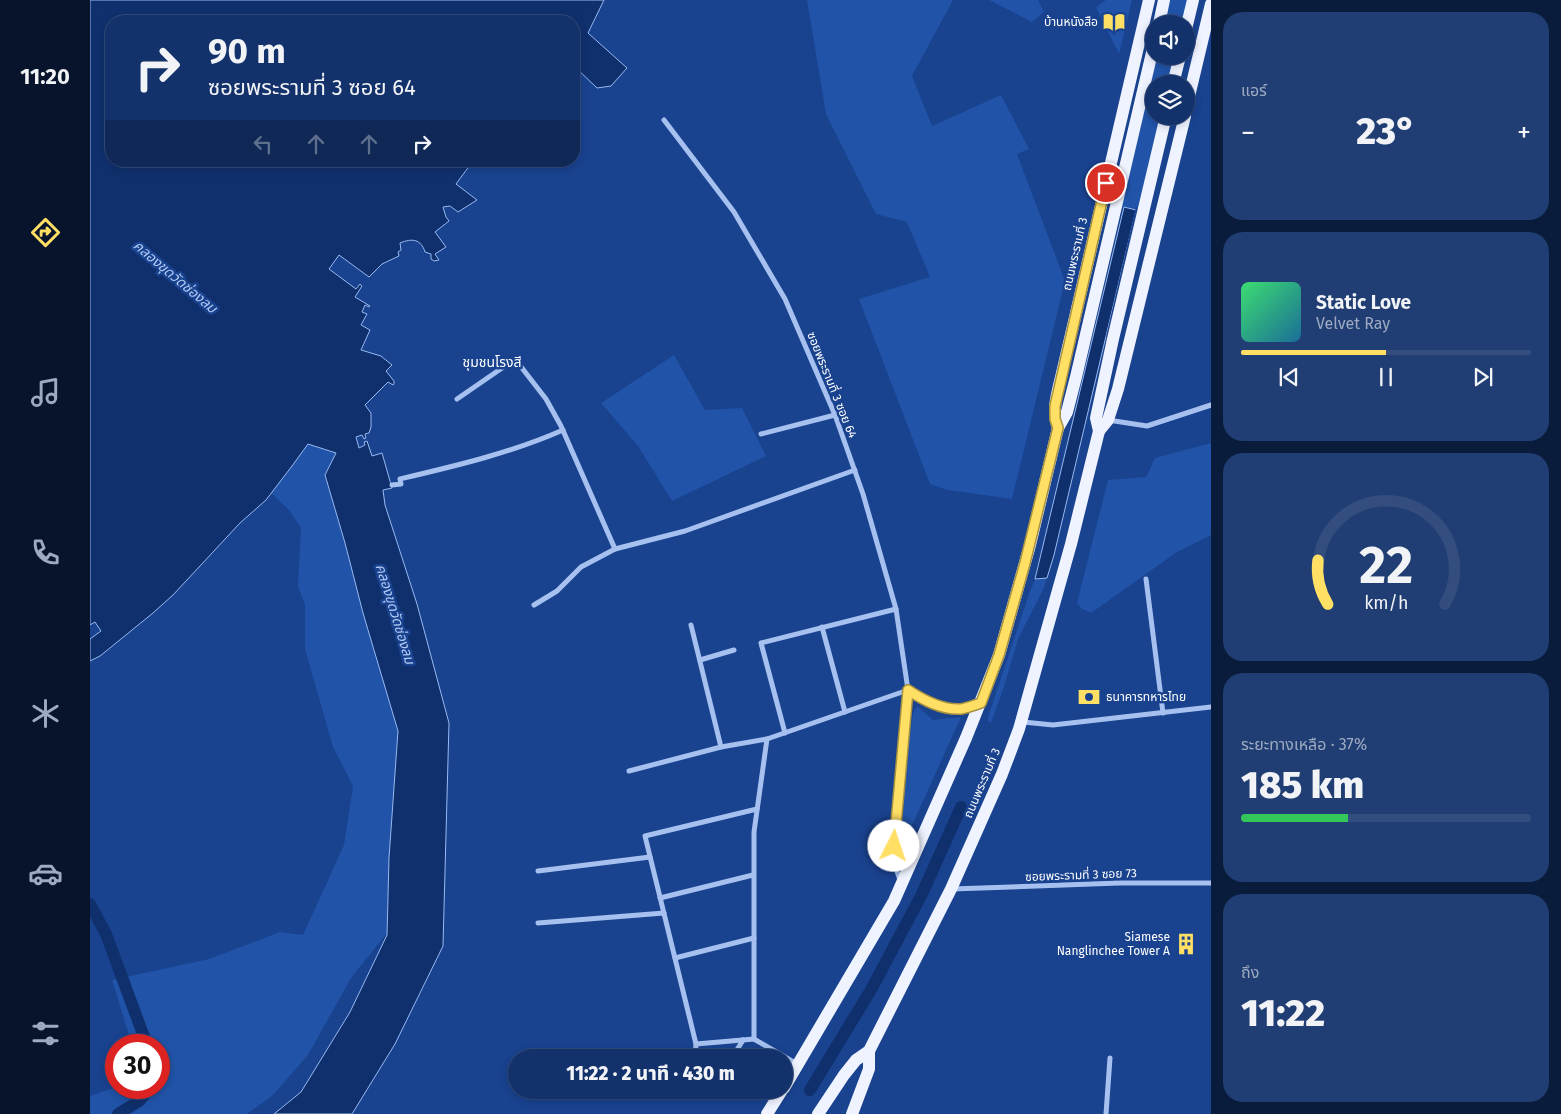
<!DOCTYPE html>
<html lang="th">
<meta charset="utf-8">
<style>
body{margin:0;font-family:"Fira Sans","Noto Sans Thai",sans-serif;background:#203e73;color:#f1f3f6;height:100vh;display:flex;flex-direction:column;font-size:19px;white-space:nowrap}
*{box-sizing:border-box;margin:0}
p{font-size:16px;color:#9daac1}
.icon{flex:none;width:28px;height:28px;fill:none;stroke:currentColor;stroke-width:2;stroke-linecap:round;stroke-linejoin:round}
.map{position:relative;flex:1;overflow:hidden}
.sheet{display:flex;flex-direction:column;gap:12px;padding:12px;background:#0a1c3b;width:350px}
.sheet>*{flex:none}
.banner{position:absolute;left:15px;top:15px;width:475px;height:152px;border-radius:20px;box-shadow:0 2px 8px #0003,0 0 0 1px #324d7e;background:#13326b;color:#f1f3f6;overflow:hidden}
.controls{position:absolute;left:1055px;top:15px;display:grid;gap:10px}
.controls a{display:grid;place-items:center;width:50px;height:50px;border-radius:50%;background:#13326b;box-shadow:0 2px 8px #0003,0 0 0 1px #324d7e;font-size:25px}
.speed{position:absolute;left:15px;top:1034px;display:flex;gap:10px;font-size:25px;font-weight:700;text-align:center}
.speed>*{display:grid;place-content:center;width:65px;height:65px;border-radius:50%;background:#13326b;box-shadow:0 2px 8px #0003,0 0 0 1px #324d7e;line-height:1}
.speed .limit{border:8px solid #d22;background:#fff;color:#111}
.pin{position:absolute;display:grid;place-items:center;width:42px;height:42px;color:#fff;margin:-21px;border:2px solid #fff;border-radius:50%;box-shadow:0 1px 5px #0007}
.me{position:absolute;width:55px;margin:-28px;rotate:4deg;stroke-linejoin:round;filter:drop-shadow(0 0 4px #0008)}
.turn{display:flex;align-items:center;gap:18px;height:105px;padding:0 20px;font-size:22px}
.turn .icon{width:65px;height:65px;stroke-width:2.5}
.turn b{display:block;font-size:35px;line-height:42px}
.lanes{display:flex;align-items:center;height:48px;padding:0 20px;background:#0003;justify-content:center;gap:25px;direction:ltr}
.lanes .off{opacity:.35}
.big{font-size:38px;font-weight:800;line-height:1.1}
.sheet .widget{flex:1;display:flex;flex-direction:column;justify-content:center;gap:8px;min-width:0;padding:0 18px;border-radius:20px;background:#203e73}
.sheet .dial{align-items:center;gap:0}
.dial svg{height:130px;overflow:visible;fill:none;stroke:#324d7e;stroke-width:7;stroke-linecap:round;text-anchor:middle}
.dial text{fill:#f1f3f6;stroke:none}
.song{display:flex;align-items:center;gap:15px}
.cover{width:60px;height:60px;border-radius:8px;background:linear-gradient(135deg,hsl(140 70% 55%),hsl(200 70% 35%))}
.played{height:5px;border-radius:2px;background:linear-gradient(90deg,#ffdf64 50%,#324d7e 50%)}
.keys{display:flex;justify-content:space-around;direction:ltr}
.heat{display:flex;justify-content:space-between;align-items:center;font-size:28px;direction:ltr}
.charge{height:8px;border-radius:4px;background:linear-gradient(90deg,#34c759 37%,#324d7e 0)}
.trip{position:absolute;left:418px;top:1049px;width:285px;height:50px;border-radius:25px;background:#13326b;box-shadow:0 2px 8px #0003,0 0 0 1px #324d7e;font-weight:800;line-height:50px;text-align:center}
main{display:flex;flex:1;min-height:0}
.dock{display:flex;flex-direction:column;width:90px;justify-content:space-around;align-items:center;background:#08142b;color:#9daac1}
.dock .icon{width:35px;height:35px}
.dock .selected{color:#ffdf64}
.dock b{font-size:22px;color:#f1f3f6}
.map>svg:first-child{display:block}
.green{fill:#2153a8}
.water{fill:#10306d;stroke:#98baf1}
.pier{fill:#19428f}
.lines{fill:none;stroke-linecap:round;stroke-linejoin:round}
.canal{stroke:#10306d;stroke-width:12}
.minor{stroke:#a6c1ef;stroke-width:5}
.primary{stroke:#eef3ff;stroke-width:12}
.route-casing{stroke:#a69141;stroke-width:12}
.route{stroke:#ffdf64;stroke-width:9}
.labels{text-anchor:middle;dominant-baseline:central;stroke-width:5;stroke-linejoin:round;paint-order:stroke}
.poi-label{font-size:12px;fill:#fff;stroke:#19428f;text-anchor:end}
.street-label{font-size:12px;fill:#fff;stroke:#19428f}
.water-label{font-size:14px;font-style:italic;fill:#b2cbf6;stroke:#19428f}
.neighbourhood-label{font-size:14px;fill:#fff;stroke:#19428f}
</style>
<main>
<nav class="dock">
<b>11:20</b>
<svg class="icon selected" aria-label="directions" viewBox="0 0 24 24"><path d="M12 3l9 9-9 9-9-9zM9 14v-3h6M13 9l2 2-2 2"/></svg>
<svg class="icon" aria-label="music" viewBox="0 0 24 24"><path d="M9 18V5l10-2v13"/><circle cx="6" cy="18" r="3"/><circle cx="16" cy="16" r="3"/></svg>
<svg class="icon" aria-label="phone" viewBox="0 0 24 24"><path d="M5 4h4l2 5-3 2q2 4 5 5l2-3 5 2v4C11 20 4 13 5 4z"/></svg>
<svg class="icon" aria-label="climate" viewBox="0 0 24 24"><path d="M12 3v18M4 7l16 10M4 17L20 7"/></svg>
<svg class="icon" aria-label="car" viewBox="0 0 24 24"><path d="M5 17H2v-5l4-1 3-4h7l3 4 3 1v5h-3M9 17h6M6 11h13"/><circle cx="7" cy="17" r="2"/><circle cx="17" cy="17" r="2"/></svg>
<svg class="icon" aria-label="filters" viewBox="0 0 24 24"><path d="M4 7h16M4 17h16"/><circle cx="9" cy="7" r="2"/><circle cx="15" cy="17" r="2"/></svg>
</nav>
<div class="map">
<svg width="1121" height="1114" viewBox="0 0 1121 1114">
<rect width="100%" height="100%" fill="#19428f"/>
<!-- green -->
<g class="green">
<polygon points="717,0 863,0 822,76 842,126 911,95 939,149 927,154 975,281 922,499 858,490 840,484 769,299 840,277 817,222 786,214 736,114"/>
<polygon points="899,0 948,0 954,12 942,22"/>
<polygon points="1016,0 1042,0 1029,54 1006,7"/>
<polygon points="1073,0 1102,0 1096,24 1067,24"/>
<polygon points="1064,36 1064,56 1089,56 1082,84 1064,84 1064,116 1074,116 1050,211 1023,206"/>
<polygon points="584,355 615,410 652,408 676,456 582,501 548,446 511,403"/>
<polygon points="1121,443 1121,535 1087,552 1001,613 992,609 987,603 1018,480 1056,477 1065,458"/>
<polygon points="218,444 246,453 235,476 255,543 273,613 308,731 299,858 297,933 261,978 218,1055 182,1096 157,1114 0,1114 0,1096 26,1087 69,1088 69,1045 42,1045 22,980 119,959 190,932 213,935 254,845 263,786 243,747 215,649 215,605 208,586 211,528 199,510 181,493"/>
<polygon points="957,578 953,590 928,639 913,690 901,723 898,721 898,717 939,594 945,579"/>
<polygon points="827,706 843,720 871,717 815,841 812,842 811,840 819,742 823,713"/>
</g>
<!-- water -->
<g class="water">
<path d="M 0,0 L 514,0 L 498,33 L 537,68 L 521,86 L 507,88 L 484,66 L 484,21 L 21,21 L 21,161 L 383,161 L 366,184 L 387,200 L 368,212 L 360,206 L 353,207 L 356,217 L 359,221 L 345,232 L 356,247 L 345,254 L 349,260 L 344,261 L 341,259 L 341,254 L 335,252 C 331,239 322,238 310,243 L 311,250 L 308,252 L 309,256 L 292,264 L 279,277 L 249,255 L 239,269 L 266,289 L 270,284 L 272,286 L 265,297 L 280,306 L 279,307 L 275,305 L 272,312 L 277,314 L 271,325 L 280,330 L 271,350 L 291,356 L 302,365 L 296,371 L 304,381 L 304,384 L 303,385 L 298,382 L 275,405 L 281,413 L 281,427 L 279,433 L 275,434 L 276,438 L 274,439 L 272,435 L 266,437 L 269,448 L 275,445 L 274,442 L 277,441 L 282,456 L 292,453 L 302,488 L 293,490 L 295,505 L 327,604 L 359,723 L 353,946 L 305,1044 L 262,1114 L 184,1114 L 211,1092 L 260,1012 L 297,935 L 299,858 L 308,731 L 273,613 L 255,543 L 235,475 L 246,453 L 218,444 L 202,466 L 176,500 L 150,523 L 83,595 L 63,613 L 10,656 L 0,661 L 0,639 L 11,631 L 5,622 L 0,625 Z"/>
<polygon points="1034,207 1046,210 964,555 957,578 945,579"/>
</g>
<!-- pier -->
<polygon class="pier" points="1046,207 1048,209 1018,337 1016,337"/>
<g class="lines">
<!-- canal -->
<g class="canal">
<polyline points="0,904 16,934 57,1045"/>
<polyline points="720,1090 782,988 832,894 871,807"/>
<polyline points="28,1114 49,1101 60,1088"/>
</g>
<!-- minor -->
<g class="minor">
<polyline points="574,120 644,212 695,299 745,415 773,494 806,609 818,690 807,793 803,860 810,880"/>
<polyline points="367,399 425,359 456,399 471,426 525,549 595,531 765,470"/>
<polyline points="1018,420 1057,426 1121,405"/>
<polyline points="671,434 745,415"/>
<path d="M 302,485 L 311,484 L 310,479 C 365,466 421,453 473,430"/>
<polyline points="1056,579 1073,713"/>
<polyline points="444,605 467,591 491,567 525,549"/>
<polyline points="601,625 631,747"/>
<polyline points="732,627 755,712"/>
<polyline points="610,660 644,650"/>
<path d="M 818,690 C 833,700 851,710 871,709 C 876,708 882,706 887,704"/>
<polyline points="933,722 963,725 1121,707"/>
<polyline points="695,733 671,643 806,609"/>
<polyline points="539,771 631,747 677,739 818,690"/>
<polyline points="448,871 560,857"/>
<polyline points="862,889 1029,883 1121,883"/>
<polyline points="570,898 663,875"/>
<polyline points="448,923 574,913"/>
<polyline points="585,958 664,938"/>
<polyline points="664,1039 664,832 677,739"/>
<polyline points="664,1039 707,1064"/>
<polyline points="606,1044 664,1039"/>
<polyline points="605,1058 606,1044 555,836 667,809"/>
<polyline points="642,1058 653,1040"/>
<polyline points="1016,1114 1020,1058"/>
</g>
<!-- primary -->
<g class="primary">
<polyline points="1069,24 1074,0"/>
<polyline points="1096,29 1103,0"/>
<polyline points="1083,84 1090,56"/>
<polyline points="1096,109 1121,4"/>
<path d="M 968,428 C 961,409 968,391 972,373 L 1059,0"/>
<polyline points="1009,431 1018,420 1028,389 1095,116"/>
<polyline points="694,1088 804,901 876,738 909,655 940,545 968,428 977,412 986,377 1064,44"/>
<polyline points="677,1114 692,1090"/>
<polyline points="728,1114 754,1075 766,1060 779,1051 861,889 912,774 929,729 981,544 1009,431 1006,418 1023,339 1076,116"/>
<polyline points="762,1114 779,1069 779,1051"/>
</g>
</g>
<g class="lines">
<!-- route casing -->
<g class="route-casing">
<path id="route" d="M 804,846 L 818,690 C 833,700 851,710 871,709 C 877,708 885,705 891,703 L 909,655 L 935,563 L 968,428 L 965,419 L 965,406 L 1016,183"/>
</g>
<!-- route -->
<use href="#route" class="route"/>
</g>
<!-- icons -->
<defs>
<g id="library-bare" transform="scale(1.725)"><path d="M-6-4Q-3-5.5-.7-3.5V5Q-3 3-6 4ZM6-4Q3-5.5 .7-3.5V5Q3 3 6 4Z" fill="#ffdf64" stroke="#19428f" stroke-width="2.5" paint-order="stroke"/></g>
<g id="bank-bare" transform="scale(1.725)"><path d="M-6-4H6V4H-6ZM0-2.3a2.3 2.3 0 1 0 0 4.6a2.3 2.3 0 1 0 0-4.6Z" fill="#ffdf64" stroke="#19428f" stroke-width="2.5" paint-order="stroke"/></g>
<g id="building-bare" transform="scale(1.725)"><path d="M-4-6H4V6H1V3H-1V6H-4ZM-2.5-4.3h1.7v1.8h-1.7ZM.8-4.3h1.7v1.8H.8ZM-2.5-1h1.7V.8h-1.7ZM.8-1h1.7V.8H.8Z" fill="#ffdf64" stroke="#19428f" stroke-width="2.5" paint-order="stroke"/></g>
</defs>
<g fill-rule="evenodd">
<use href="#library-bare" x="1024" y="22"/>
<use href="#bank-bare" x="999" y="697"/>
<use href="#building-bare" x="1096" y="944"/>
</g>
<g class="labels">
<!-- poi labels -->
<g class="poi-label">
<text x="1008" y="22">บ้านหนังสือ</text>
<text x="1016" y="697" text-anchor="start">ธนาคารทหารไทย</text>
<text x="1080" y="937">Siamese<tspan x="1080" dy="14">Nanglinchee Tower A</tspan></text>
</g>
<!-- street labels -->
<g class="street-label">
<text transform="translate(985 254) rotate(-77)">ถนนพระรามที่ 3</text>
<text transform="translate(742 385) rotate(68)">ซอยพระรามที่ 3 ซอย 64</text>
<text transform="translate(892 783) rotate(-67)">ถนนพระรามที่ 3</text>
<text transform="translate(991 875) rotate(-2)">ซอยพระรามที่ 3 ซอย 73</text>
</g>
<!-- water labels -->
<g class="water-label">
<text transform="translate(85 277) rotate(40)">คลองขุดวัดช่องลม</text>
<text transform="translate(305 614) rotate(73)">คลองขุดวัดช่องลม</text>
</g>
<!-- neighbourhood labels -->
<g class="neighbourhood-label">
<text x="402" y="362">ชุมชนโรงสี</text>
</g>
</g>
</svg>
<div class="controls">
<a><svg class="icon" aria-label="sound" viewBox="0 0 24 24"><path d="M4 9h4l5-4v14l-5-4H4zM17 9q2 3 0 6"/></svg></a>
<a><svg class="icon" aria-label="layers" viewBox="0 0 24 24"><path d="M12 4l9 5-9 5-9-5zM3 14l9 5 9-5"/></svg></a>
</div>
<div class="speed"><div class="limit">30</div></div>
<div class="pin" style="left:1016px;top:183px;background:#d93025"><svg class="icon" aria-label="arrive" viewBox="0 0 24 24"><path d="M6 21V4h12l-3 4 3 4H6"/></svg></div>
<svg class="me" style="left:804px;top:846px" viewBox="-20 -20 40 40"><circle r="19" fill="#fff"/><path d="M0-13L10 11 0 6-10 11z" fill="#ffdf64"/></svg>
<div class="trip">11:22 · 2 นาที · 430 m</div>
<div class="banner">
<div class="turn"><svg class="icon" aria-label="right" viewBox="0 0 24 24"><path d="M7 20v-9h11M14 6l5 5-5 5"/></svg><div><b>90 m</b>ซอยพระรามที่ 3 ซอย 64</div></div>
<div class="lanes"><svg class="icon off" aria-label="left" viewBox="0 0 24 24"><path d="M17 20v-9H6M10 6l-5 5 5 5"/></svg><svg class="icon off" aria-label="ahead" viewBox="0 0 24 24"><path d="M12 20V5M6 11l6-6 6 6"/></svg><svg class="icon off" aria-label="ahead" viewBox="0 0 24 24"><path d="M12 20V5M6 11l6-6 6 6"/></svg><svg class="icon" aria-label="right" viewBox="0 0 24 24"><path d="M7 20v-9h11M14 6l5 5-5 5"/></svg></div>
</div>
</div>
<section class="sheet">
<div class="widget"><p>แอร์</p>
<div class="heat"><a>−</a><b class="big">23°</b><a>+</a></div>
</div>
<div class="widget">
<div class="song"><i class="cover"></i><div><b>Static Love</b><p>Velvet Ray</p></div></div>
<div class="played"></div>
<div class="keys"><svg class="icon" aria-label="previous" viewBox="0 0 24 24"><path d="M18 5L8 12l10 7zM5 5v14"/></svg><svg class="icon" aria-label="pause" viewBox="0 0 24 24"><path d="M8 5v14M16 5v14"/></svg><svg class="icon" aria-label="next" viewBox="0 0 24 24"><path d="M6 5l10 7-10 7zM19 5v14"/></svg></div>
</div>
<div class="widget dial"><svg viewBox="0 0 100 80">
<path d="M14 69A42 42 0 1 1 86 69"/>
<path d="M14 69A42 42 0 0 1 8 42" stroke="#ffdf64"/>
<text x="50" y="56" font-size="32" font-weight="700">22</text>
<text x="50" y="72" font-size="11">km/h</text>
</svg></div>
<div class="widget"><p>ระยะทางเหลือ · 37%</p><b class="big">185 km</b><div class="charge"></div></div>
<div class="widget"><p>ถึง</p><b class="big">11:22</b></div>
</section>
</main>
